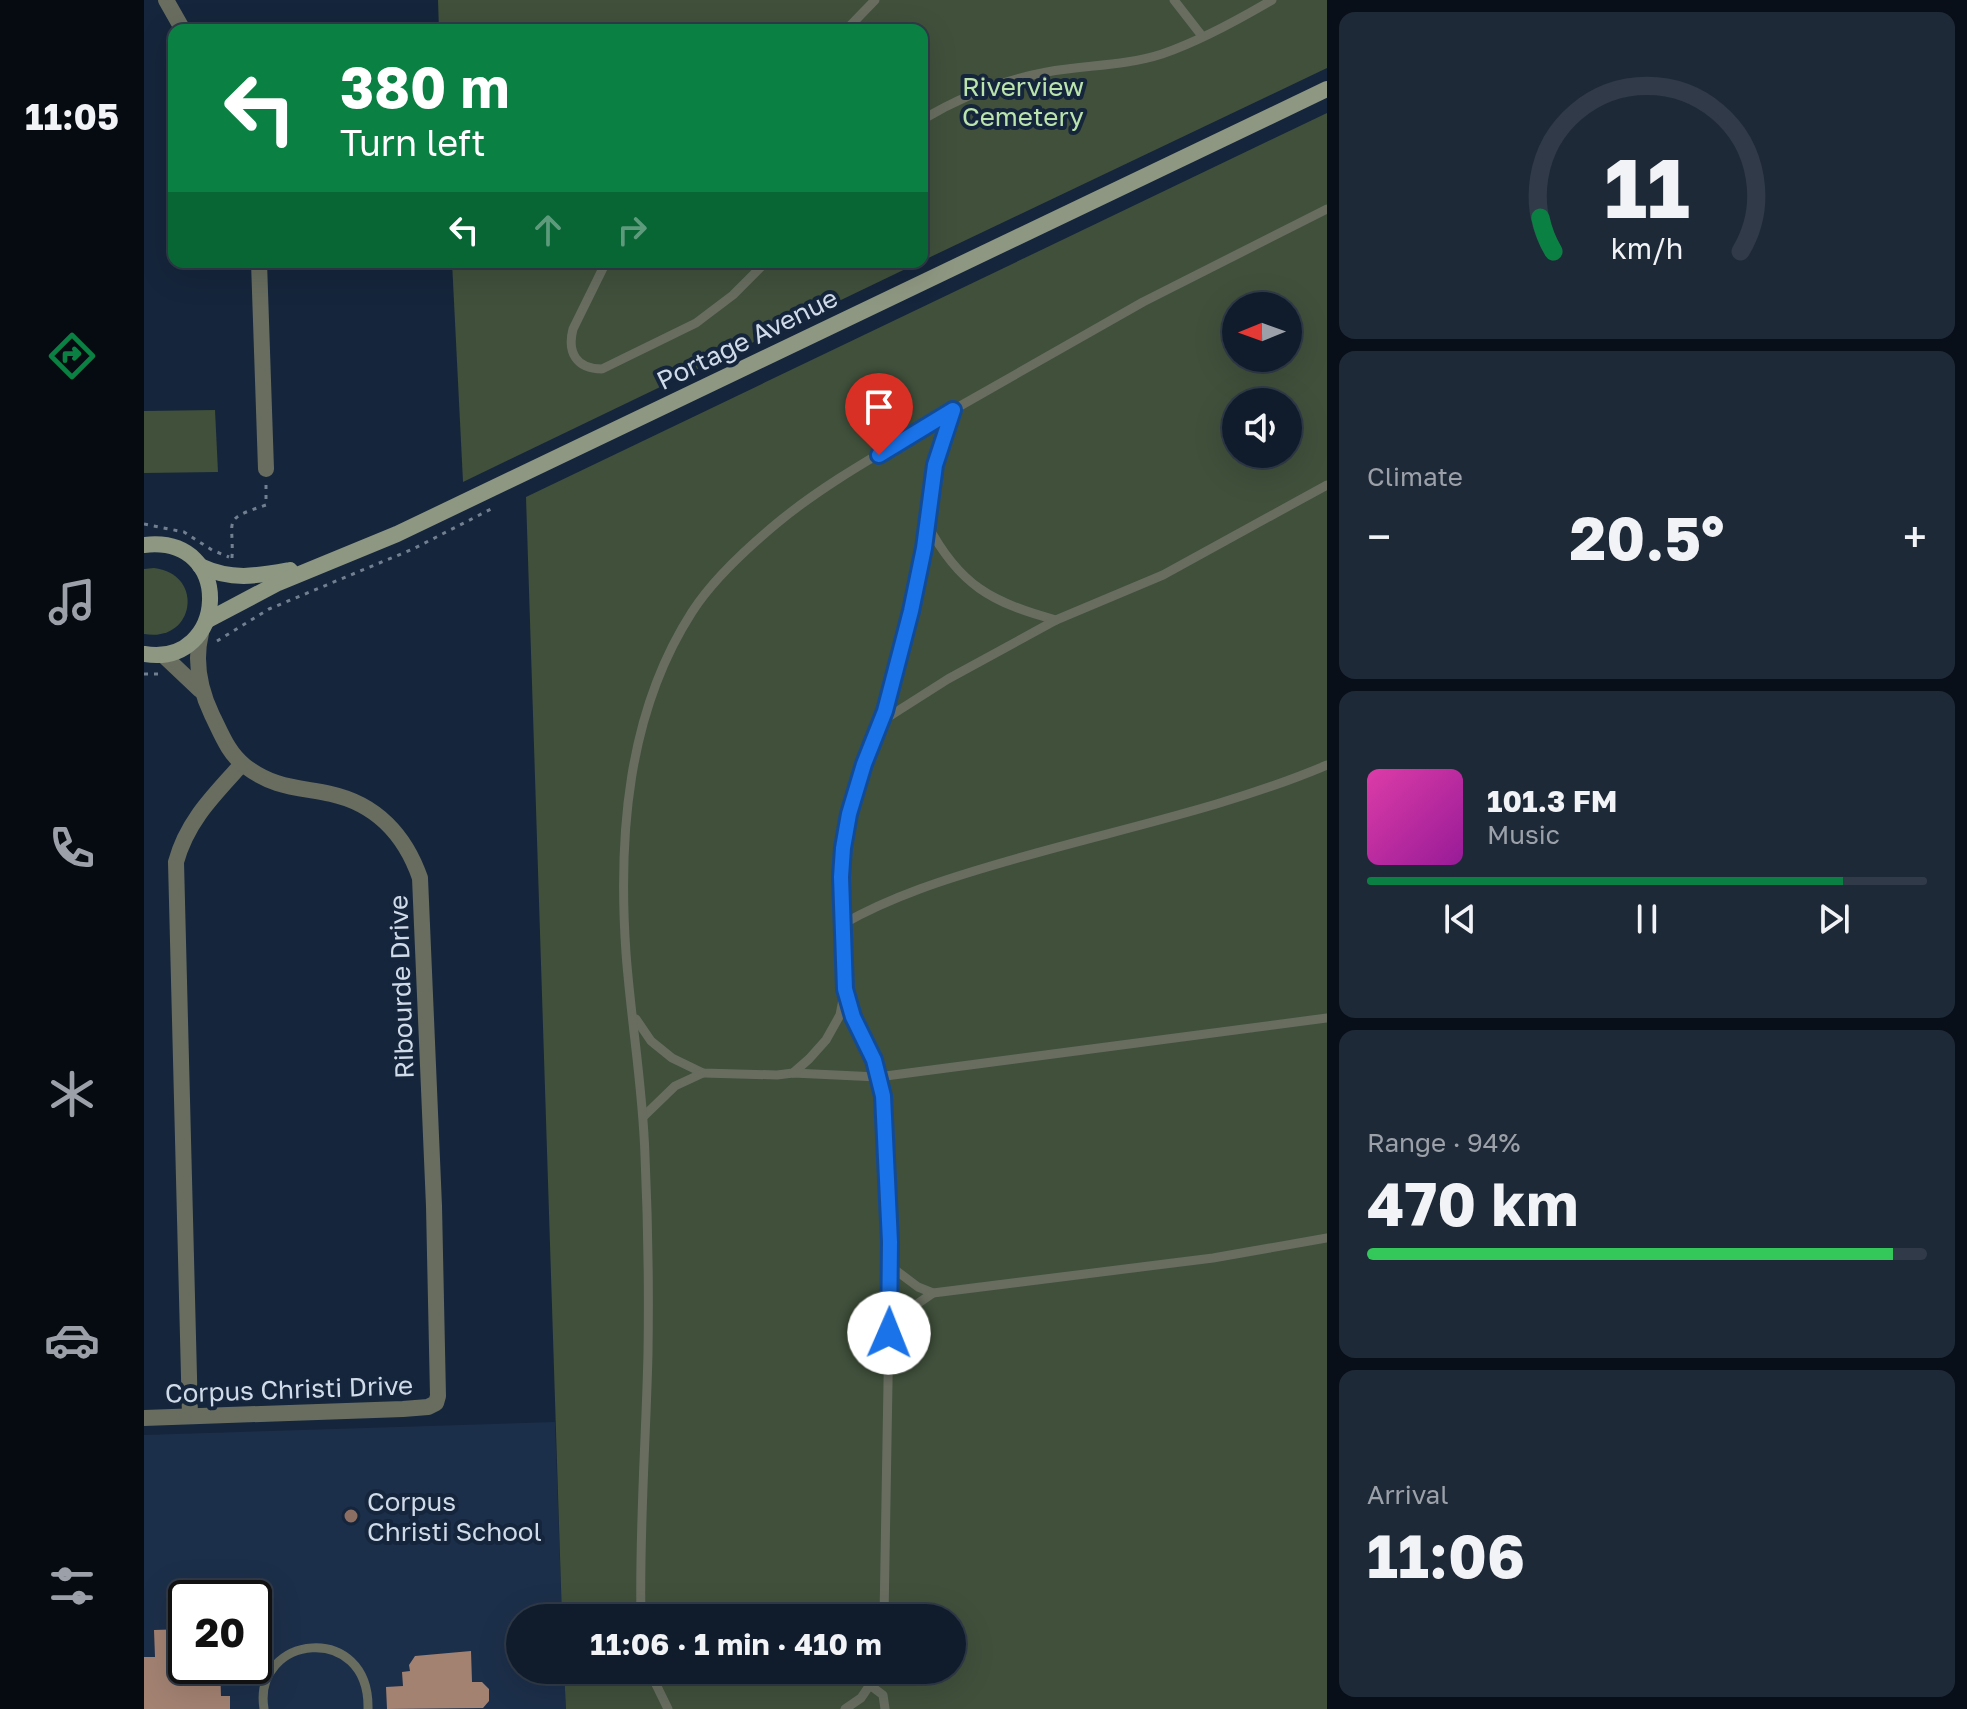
<!DOCTYPE html>
<meta charset="utf-8">
<style>
body{margin:0;font-family:"Golos Text",sans-serif;background:#1e2938;color:#f1f3f6;height:100vh;display:flex;flex-direction:column;font-size:30px;white-space:nowrap}
*{box-sizing:border-box;margin:0}
p{font-size:26px;color:#9ca1a9}
.icon{flex:none;width:44px;height:44px;fill:none;stroke:currentColor;stroke-width:2;stroke-linecap:round;stroke-linejoin:round}
.map{position:relative;flex:1;overflow:hidden}
.drawer{display:flex;flex-direction:column;gap:12px;padding:12px;background:#090f18;width:640px}
.drawer>*{flex:none}
.banner{position:absolute;left:24px;top:24px;width:760px;height:244px;border-radius:16px;box-shadow:0 8px 32px #0002,0 0 0 2px #303a48;background:#0b8043;color:#fff;overflow:hidden}
.needle{width:52px;rotate:269deg}
.tools{position:absolute;left:1078px;top:292px;display:grid;gap:16px}
.tools a{display:grid;place-items:center;width:80px;height:80px;border-radius:50%;background:#101c2c;box-shadow:0 8px 32px #0002,0 0 0 2px #303a48;font-size:40px}
.speed{position:absolute;left:24px;top:1580px;display:flex;gap:16px;font-size:40px;font-weight:700;text-align:center}
.speed>*{display:grid;place-content:center;width:104px;height:104px;border-radius:50%;background:#101c2c;box-shadow:0 8px 32px #0002,0 0 0 2px #303a48;line-height:1}
.speed .limit{border:4px solid #111;border-radius:12px;background:#fff;color:#111}
.pin{position:absolute;display:grid;place-items:center;width:68px;height:68px;color:#fff;margin:-82px -34px;border-radius:50% 50% 50% 0;rotate:-45deg;box-shadow:0 0 8px #0007}
.pin .icon{rotate:45deg}
.me{position:absolute;width:88px;margin:-44px;rotate:1deg;stroke-linejoin:round;filter:drop-shadow(0 0 6px #0008)}
.turn{display:flex;align-items:center;gap:28px;height:168px;padding:0 40px;font-size:36px}
.turn .icon{width:104px;height:104px;stroke-width:2.5}
.turn b{display:block;font-size:56px;line-height:68px}
.lanes{display:flex;align-items:center;height:76px;padding:0 40px;background:#0003;justify-content:center;gap:40px;direction:ltr}
.lanes .off{opacity:.35}
.big{font-size:60px;font-weight:700;line-height:1.1}
.drawer .card{flex:1;display:flex;flex-direction:column;justify-content:center;gap:12px;min-width:0;padding:0 28px;border-radius:16px;background:#1e2938}
.drawer .dial{align-items:center;gap:0}
.dial svg{height:208px;overflow:visible;fill:none;stroke:#303a48;stroke-width:7;stroke-linecap:round;text-anchor:middle}
.dial text{fill:#f1f3f6;stroke:none}
.song{display:flex;align-items:center;gap:24px}
.cover{width:96px;height:96px;border-radius:12px;background:linear-gradient(135deg,hsl(320 70% 55%),hsl(300 70% 35%))}
.played{height:8px;border-radius:4px;background:linear-gradient(90deg,#0b8043 85%,#303a48 85%)}
.keys{display:flex;justify-content:space-around;direction:ltr}
.heat{display:flex;justify-content:space-between;align-items:center;font-size:44px;direction:ltr}
.charge{height:12px;border-radius:6px;background:linear-gradient(90deg,#34c759 94%,#303a48 0)}
.trip{position:absolute;left:362px;top:1604px;width:460px;height:80px;border-radius:40px;background:#101c2c;box-shadow:0 8px 32px #0002,0 0 0 2px #303a48;font-weight:700;line-height:80px;text-align:center}
main{display:flex;flex:1;min-height:0}
.menu{display:flex;flex-direction:column;width:144px;justify-content:space-around;align-items:center;background:#060b12;color:#9ca1a9}
.menu .icon{width:56px;height:56px}
.menu .on{color:#0b8043}
.menu b{font-size:36px;color:#f1f3f6}
.map>svg:first-child{display:block}
.built{fill:#1c2f4a;fill-rule:evenodd}
.green{fill:#40503b;fill-rule:evenodd}
.building{fill:#a38272}
.lines{fill:none;stroke-linecap:round;stroke-linejoin:round}
.path{stroke:#717f91;stroke-width:3;stroke-dasharray:4 6;stroke-linecap:butt}
.lane{stroke:#686d60;stroke-width:9}
.street{stroke:#686d60;stroke-width:16}
.secondary{stroke:#8e9782;stroke-width:16}
.route-casing{stroke:#114b97;stroke-width:20}
.route{stroke:#1a73e8;stroke-width:14}
.education-dot{fill:#8d6e63;stroke:#15253b;stroke-width:3}
.labels{text-anchor:middle;dominant-baseline:central;stroke-width:8;stroke-linejoin:round;paint-order:stroke}
.park-label{font-size:26px;fill:#bbe4ad;stroke:#15253b}
.street-label{font-size:26px;fill:#d0dbea;stroke:#15253b}
.poi-label{font-size:26px;fill:#d0dbea;stroke:#15253b;text-anchor:start}
</style>
<main>
<nav class="menu">
<b>11:05</b>
<svg class="icon on" aria-label="directions" viewBox="0 0 24 24"><path d="M12 3l9 9-9 9-9-9zM9 14v-3h6M13 9l2 2-2 2"/></svg>
<svg class="icon" aria-label="music" viewBox="0 0 24 24"><path d="M9 18V5l10-2v13"/><circle cx="6" cy="18" r="3"/><circle cx="16" cy="16" r="3"/></svg>
<svg class="icon" aria-label="phone" viewBox="0 0 24 24"><path d="M5 4h4l2 5-3 2q2 4 5 5l2-3 5 2v4C11 20 4 13 5 4z"/></svg>
<svg class="icon" aria-label="climate" viewBox="0 0 24 24"><path d="M12 3v18M4 7l16 10M4 17L20 7"/></svg>
<svg class="icon" aria-label="car" viewBox="0 0 24 24"><path d="M5 17H2v-5l4-1 3-4h7l3 4 3 1v5h-3M9 17h6M6 11h13"/><circle cx="7" cy="17" r="2"/><circle cx="17" cy="17" r="2"/></svg>
<svg class="icon" aria-label="filters" viewBox="0 0 24 24"><path d="M4 7h16M4 17h16"/><circle cx="9" cy="7" r="2"/><circle cx="15" cy="17" r="2"/></svg>
</nav>
<div class="map">
<svg width="1183" height="1709" viewBox="0 0 1183 1709">
<rect width="100%" height="100%" fill="#15253b"/>
<!-- built -->
<path class="built" d="M 411,1422 L 418,1618 L 376,1618 L 376,1670 L 420,1670 L 422,1709 L 0,1709 L 0,1435 ZM 42,1598 L 110,1598 L 110,1666 L 42,1666 Z"/>
<!-- green -->
<g class="green">
<polygon points="294,0 1183,0 1183,68 778,261 778,30 295,30"/>
<path d="M 1183,113 L 1183,1709 L 422,1709 L 420,1670 L 808,1670 L 808,1618 L 418,1618 L 382,497 ZM 1092,306 L 1144,306 L 1144,358 L 1092,358 ZM 1092,402 L 1144,402 L 1144,454 L 1092,454 Z"/>
<polygon points="308,262 776,262 319,482"/>
<polygon points="71,410 74,472 0,473 0,411"/>
<path d="M 10,568 C 61,574 51,643 0,634 L 0,569 Z"/>
</g>
<!-- building -->
<g class="building">
<polygon points="42,1629 42,1666 76,1666 77,1696 86,1696 86,1709 0,1709 0,1657 11,1657 10,1630"/>
<polygon points="327,1651 328,1682 338,1682 345,1689 345,1701 339,1708 243,1709 242,1687 259,1686 258,1672 266,1671 265,1665 271,1656"/>
</g>
<g class="lines">
<!-- path -->
<g class="path">
<polyline points="0,524 40,532 68,550 85,557"/>
<path d="M 88,558 C 90,518 77,520 122,505 L 122,485"/>
<polyline points="73,641 125,609 269,549 351,507"/>
<polyline points="0,674 16,674"/>
</g>
<!-- lane -->
<g class="lane">
<polyline points="1030,0 1058,36"/>
<polyline points="702,30 731,0"/>
<path d="M 778,120 C 816,97 860,80 903,72 C 941,65 981,66 1018,54 C 1056,41 1094,20 1128,0"/>
<path d="M 462,262 L 429,329 C 423,352 432,369 458,369 L 552,323 L 589,295 L 622,262"/>
<path d="M 783,524 C 815,585 848,603 912,620"/>
<polyline points="738,721 804,679 912,620 1019,575 1183,485"/>
<path d="M 699,924 C 748,896 802,879 857,863 C 965,831 1079,809 1183,765"/>
<polyline points="702,992 709,1017 730,1060 739,1096 743,1168 746,1266 740,1618"/>
<polyline points="492,1019 507,1041 528,1058 559,1073 633,1075 649,1073 734,1077 1183,1018"/>
<polyline points="649,1073 665,1059 682,1040 696,1015 701,989 697,877 705,814 725,748 741,711 767,611 780,548 791,465 809,410 999,302 1183,209"/>
<polyline points="500,1116 531,1086 559,1073"/>
<polyline points="746,1266 774,1287 789,1293"/>
<polyline points="745,1333 773,1304 789,1293 1069,1258 1183,1238"/>
<path d="M 497,1618 C 495,1530 502,1441 504,1353 C 505,1288 504,1222 501,1156 C 499,1088 487,1021 482,953 C 474,837 483,713 548,612 C 569,579 602,549 632,524 C 686,479 750,446 809,410"/>
<polyline points="505,1670 524,1709"/>
<polyline points="727,1686 739,1695 741,1709"/>
<path d="M 120,1709 C 108,1634 226,1621 224,1709"/>
<polyline points="701,1709 717,1698 736,1670"/>
</g>
<!-- street -->
<g class="street">
<polyline points="22,0 39,30"/>
<polyline points="115,262 122,469"/>
<polyline points="19,655 56,690"/>
<path d="M 46,1416 L 32,862 C 43,821 70,795 98,764"/>
<path d="M 0,1418 L 259,1409 L 284,1407 L 292,1403 L 294,1396 L 290,1206 L 276,878 C 261,835 232,804 187,794 C 153,787 130,788 101,766 C 84,753 77,733 68,715 C 55,688 50,662 57,633"/>
</g>
<!-- secondary -->
<g class="secondary">
<path d="M 0,545 C 92,534 84,668 0,654"/>
<path d="M 56,566 C 88,581 113,576 146,570"/>
<polyline points="64,620 134,583 253,534 1183,89"/>
</g>
</g>
<g class="lines">
<!-- route casing -->
<g class="route-casing">
<polyline id="route" points="735,455 809,410 791,465 780,548 767,611 741,711 720,764 705,814 699,848 697,877 701,989 709,1017 730,1060 739,1096 746,1242 745,1333"/>
</g>
<!-- route -->
<use href="#route" class="route"/>
</g>
<!-- markers -->
<circle class="education-dot" cx="207" cy="1516" r="8"/>
<g class="labels">
<!-- park labels -->
<g class="park-label">
<text x="879" y="86">Riverview<tspan x="879" dy="30">Cemetery</tspan></text>
</g>
<!-- street labels -->
<g class="street-label">
<text transform="translate(603 339) rotate(-26)">Portage Avenue</text>
<text transform="translate(257 987) rotate(-92)">Ribourde Drive</text>
<text transform="translate(145 1389) rotate(-2)">Corpus Christi Drive</text>
</g>
<!-- poi labels -->
<g class="poi-label">
<text x="223" y="1501">Corpus<tspan x="223" dy="30">Christi School</tspan></text>
</g>
</g>
</svg>
<div class="tools">
<a><svg class="needle" viewBox="-14 -14 28 28"><path d="M0-13l5 13h-10z" fill="#e53935"/><path d="M0 13l5-13h-10z" fill="#9ca1a9"/></svg></a>
<a><svg class="icon" aria-label="sound" viewBox="0 0 24 24"><path d="M4 9h4l5-4v14l-5-4H4zM17 9q2 3 0 6"/></svg></a>
</div>
<div class="speed"><div class="limit">20</div></div>
<div class="pin" style="left:735px;top:455px;background:#d93025"><svg class="icon" aria-label="arrive" viewBox="0 0 24 24"><path d="M6 21V4h12l-3 4 3 4H6"/></svg></div>
<svg class="me" style="left:745px;top:1333px" viewBox="-20 -20 40 40"><circle r="19" fill="#fff"/><path d="M0-13L10 11 0 6-10 11z" fill="#1a73e8"/></svg>
<div class="trip">11:06 · 1 min · 410 m</div>
<div class="banner">
<div class="turn"><svg class="icon" aria-label="left" viewBox="0 0 24 24"><path d="M17 20v-9H6M10 6l-5 5 5 5"/></svg><div><b>380 m</b>Turn left</div></div>
<div class="lanes"><svg class="icon" aria-label="left" viewBox="0 0 24 24"><path d="M17 20v-9H6M10 6l-5 5 5 5"/></svg><svg class="icon off" aria-label="ahead" viewBox="0 0 24 24"><path d="M12 20V5M6 11l6-6 6 6"/></svg><svg class="icon off" aria-label="right" viewBox="0 0 24 24"><path d="M7 20v-9h11M14 6l5 5-5 5"/></svg></div>
</div>
</div>
<section class="drawer">
<div class="card dial"><svg viewBox="0 0 100 80">
<path d="M14 69A42 42 0 1 1 86 69"/>
<path d="M14 69A42 42 0 0 1 9 56" stroke="#0b8043"/>
<text x="50" y="56" font-size="32" font-weight="700">11</text>
<text x="50" y="72" font-size="11">km/h</text>
</svg></div>
<div class="card"><p>Climate</p>
<div class="heat"><a>−</a><b class="big">20.5°</b><a>+</a></div>
</div>
<div class="card">
<div class="song"><i class="cover"></i><div><b>101.3 FM</b><p>Music</p></div></div>
<div class="played"></div>
<div class="keys"><svg class="icon" aria-label="previous" viewBox="0 0 24 24"><path d="M18 5L8 12l10 7zM5 5v14"/></svg><svg class="icon" aria-label="pause" viewBox="0 0 24 24"><path d="M8 5v14M16 5v14"/></svg><svg class="icon" aria-label="next" viewBox="0 0 24 24"><path d="M6 5l10 7-10 7zM19 5v14"/></svg></div>
</div>
<div class="card"><p>Range · 94%</p><b class="big">470 km</b><div class="charge"></div></div>
<div class="card"><p>Arrival</p><b class="big">11:06</b></div>
</section>
</main>
